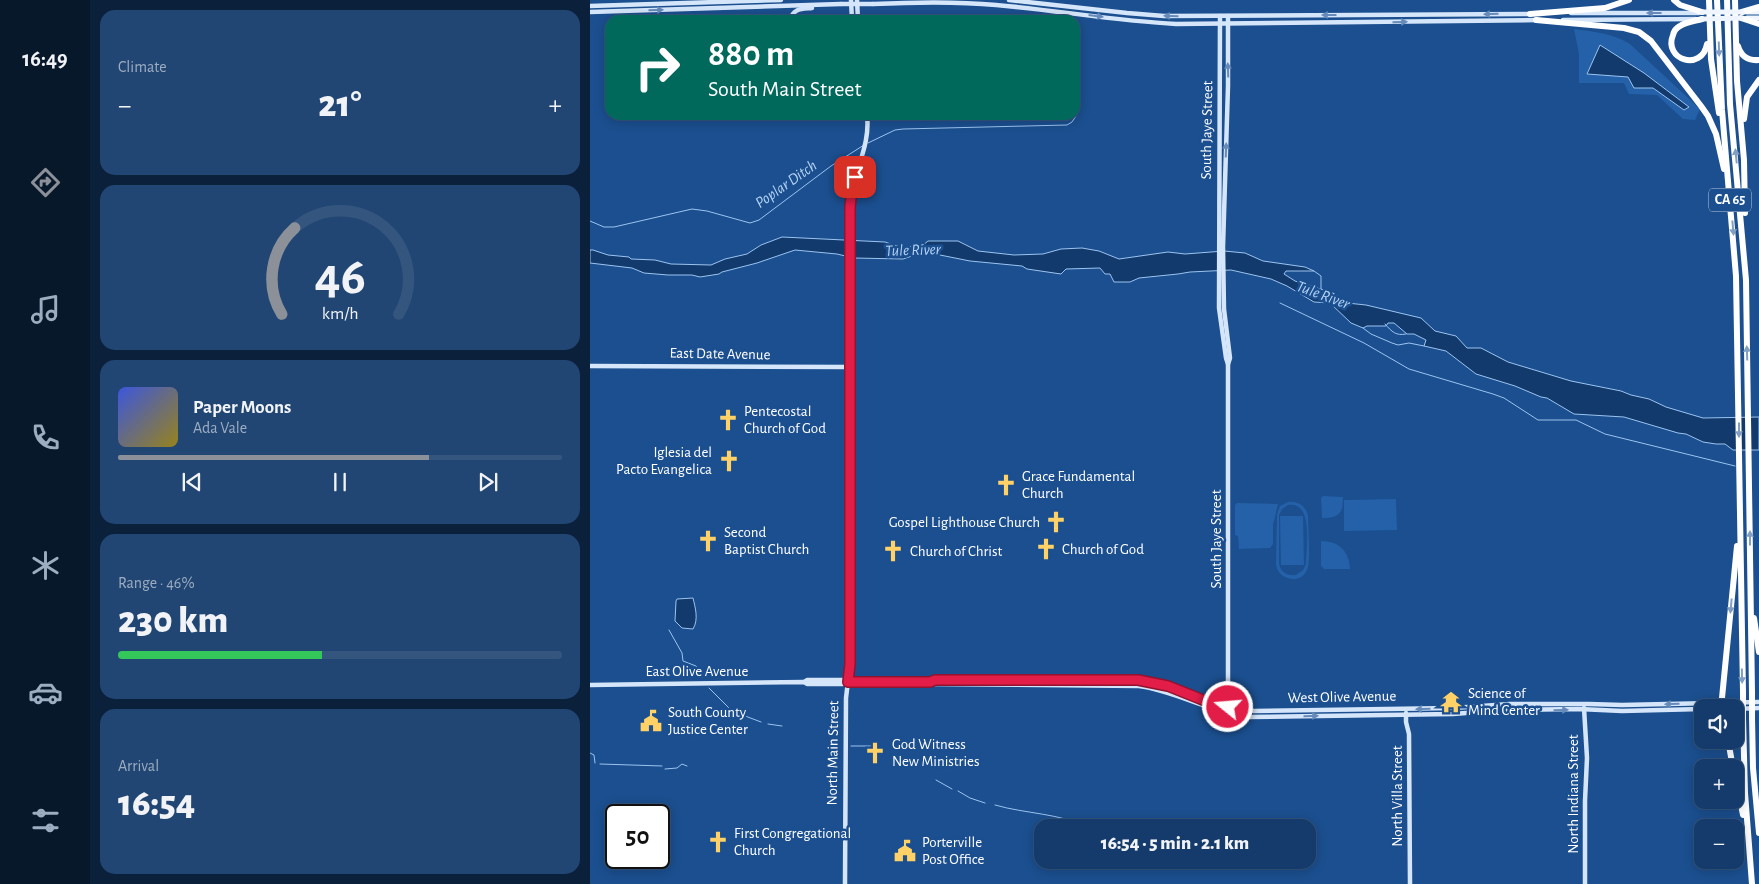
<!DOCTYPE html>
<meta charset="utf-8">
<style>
body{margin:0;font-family:"Alegreya Sans",sans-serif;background:#214673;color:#f1f3f6;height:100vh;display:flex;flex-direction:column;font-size:19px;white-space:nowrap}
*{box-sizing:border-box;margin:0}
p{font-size:16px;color:#9dadc1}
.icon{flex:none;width:28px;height:28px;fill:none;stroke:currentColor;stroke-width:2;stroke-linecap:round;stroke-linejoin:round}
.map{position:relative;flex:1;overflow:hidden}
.panel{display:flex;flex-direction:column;gap:10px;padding:10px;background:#0b203b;width:500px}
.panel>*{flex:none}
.guide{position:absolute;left:15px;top:15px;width:475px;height:105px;border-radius:15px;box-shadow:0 2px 12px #0003,0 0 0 1px #33557e;background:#00695c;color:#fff;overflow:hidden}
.buttons{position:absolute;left:1104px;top:699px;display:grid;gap:10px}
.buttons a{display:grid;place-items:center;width:50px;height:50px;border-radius:10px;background:#143b6b;box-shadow:0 2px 12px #0003,0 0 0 1px #33557e;font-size:25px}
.speed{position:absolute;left:15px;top:804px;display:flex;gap:10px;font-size:25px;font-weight:700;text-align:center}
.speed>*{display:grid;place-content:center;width:65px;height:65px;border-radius:50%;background:#143b6b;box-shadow:0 2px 12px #0003,0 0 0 1px #33557e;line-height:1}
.speed .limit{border:2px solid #111;border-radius:8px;background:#fff;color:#111}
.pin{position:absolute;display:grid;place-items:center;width:42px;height:42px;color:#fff;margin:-21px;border-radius:10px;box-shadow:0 2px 8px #0006}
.me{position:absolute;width:55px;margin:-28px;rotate:287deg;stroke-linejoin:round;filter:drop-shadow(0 0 4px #0008)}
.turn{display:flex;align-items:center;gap:18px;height:105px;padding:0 20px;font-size:22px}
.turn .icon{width:65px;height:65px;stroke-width:2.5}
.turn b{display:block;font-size:35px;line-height:42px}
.big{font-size:38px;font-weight:800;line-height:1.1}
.panel .tile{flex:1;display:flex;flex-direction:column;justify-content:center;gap:8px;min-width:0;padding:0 18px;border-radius:15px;background:#214673}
.panel .dial{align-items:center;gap:0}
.dial svg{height:130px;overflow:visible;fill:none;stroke:#33557e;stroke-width:7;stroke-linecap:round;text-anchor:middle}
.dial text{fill:#f1f3f6;stroke:none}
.song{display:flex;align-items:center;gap:15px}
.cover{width:60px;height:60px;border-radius:8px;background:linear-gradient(135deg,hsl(230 70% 55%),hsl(50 70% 35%))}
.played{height:5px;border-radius:2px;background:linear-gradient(90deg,#8c9099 70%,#33557e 70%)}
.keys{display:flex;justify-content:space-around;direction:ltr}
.heat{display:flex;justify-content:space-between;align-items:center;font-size:28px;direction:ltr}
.charge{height:8px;border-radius:4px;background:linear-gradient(90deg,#34c759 46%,#33557e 0)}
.trip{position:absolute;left:444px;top:819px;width:282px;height:50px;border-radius:15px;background:#143b6b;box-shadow:0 2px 12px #0003,0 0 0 1px #33557e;font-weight:800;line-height:50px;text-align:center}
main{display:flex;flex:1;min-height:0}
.tab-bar{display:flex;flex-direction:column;width:90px;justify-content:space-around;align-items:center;background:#08182b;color:#9dadc1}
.tab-bar .icon{width:35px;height:35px}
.tab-bar .active{color:#8c9099}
.tab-bar b{font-size:22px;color:#f1f3f6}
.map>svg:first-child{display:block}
.green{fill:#2461a8;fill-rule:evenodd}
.water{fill:#123a6d;stroke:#9cc4f0}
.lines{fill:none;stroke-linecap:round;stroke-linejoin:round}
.stream{stroke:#9cc4f0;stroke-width:1}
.secondary{stroke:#d6e6fa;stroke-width:4.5}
.primary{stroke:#f0f6ff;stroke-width:5}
.highway{stroke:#fff;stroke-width:6}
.secondary-bridge{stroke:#d6e6fa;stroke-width:4.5}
.primary-bridge{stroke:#f0f6ff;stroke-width:5}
.highway-bridge{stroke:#fff;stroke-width:6}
.oneway{fill:#668bba}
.oneway2{fill:#829ec1}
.route-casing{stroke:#92132f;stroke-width:12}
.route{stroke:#e11d48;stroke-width:9}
.labels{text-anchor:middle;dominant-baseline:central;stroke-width:5;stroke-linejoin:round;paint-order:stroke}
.shield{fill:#1b4f8f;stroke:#bbcadd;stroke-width:1}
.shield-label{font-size:14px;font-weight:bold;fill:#fff}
.street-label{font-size:15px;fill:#fff;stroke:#1b4f8f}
.poi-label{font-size:15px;fill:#fff;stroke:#1b4f8f;text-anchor:start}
.water-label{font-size:16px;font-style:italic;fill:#b5d3f5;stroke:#1b4f8f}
</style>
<main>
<nav class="tab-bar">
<b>16:49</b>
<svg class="icon active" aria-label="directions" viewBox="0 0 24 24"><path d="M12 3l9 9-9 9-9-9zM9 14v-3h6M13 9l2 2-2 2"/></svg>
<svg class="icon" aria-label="music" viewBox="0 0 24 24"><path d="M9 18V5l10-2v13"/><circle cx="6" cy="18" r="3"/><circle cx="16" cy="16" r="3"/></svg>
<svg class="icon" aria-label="phone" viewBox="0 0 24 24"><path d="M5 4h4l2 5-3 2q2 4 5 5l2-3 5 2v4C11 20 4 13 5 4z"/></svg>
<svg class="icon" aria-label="climate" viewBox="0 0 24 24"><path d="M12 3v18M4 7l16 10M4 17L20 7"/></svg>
<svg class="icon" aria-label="car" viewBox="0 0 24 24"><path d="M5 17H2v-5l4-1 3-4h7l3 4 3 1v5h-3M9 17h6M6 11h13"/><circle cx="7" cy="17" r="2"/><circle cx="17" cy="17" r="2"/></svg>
<svg class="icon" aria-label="filters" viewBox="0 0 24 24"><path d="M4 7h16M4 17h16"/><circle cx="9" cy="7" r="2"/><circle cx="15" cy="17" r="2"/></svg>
</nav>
<section class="panel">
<div class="tile"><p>Climate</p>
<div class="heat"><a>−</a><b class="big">21°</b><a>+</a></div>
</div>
<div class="tile dial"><svg viewBox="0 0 100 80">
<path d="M14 69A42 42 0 1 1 86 69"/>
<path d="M14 69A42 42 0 0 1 22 16" stroke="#8c9099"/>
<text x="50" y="56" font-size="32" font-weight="700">46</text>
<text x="50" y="72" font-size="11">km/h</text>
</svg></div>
<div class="tile">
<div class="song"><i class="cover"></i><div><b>Paper Moons</b><p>Ada Vale</p></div></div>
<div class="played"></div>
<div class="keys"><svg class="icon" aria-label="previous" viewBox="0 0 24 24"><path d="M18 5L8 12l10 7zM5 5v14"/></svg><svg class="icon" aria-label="pause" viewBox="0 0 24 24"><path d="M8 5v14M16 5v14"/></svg><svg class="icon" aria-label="next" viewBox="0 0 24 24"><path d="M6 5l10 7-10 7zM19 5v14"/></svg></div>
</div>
<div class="tile"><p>Range · 46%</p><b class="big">230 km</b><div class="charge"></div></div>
<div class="tile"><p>Arrival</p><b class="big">16:54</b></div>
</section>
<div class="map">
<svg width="1169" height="884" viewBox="0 0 1169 884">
<rect width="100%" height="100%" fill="#1b4f8f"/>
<!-- green -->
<g class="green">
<path d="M 984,29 C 1005,32 1022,33 1040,44 L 1110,109 L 1105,120 L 1093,119 L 1067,95 L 1039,94 L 1034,83 L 989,83 L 989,54 Z"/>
<path d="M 733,496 L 753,497 C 753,514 749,518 732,518 L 731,498 Z"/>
<polygon points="806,499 807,530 754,531 754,500"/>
<path d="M 698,502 C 708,501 716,506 718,516 C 718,527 721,562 717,570 C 710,586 687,579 686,564 L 687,514 L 690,506 ZM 698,505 C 724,501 716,547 716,564 L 713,570 L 706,575 C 697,576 690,572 689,563 L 689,515 L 692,509 Z"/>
<polygon points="647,503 688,504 683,525 683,544 680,548 649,549 648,536 645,535 645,505"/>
<polygon points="690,516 713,516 714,565 691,565"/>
<path d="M 731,541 C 750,541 759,552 760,569 L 734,569 L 731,566 Z"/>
</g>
<!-- water -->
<g class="water">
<polygon points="1010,45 1054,73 1099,107 1094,110 1063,88 1044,88 1038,77 997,74"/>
<polygon points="192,237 295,242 310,247 332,246 338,241 368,241 388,251 424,255 453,254 471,249 492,248 509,251 529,259 578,252 595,254 634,251 655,253 673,261 715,267 724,271 696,271 694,274 705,281 743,293 757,303 776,305 831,318 845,331 866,336 877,348 891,348 918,362 981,381 1031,391 1041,395 1059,399 1076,407 1113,418 1169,417 1169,450 1143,450 1135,444 1126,444 1113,442 1096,434 1088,433 1034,417 984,414 957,398 951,397 925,386 886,374 856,351 834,346 836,340 824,334 817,334 804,323 798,323 796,326 777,326 773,328 761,323 740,303 724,302 697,286 681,279 641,270 600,272 588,274 549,278 540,282 524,282 520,274 515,274 510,268 476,269 471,274 437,269 432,266 380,261 345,254 328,254 313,259 264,258 247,254 205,250 167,263 132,272 129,274 110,277 102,275 78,275 54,273 42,268 0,263 0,250 3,250 18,255 39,257 41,259 65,260 81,264 121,265 135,259 157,254 171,245"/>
<path d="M 103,598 C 105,607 109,619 103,629 L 92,628 L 85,621 L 86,601 L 87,599 Z"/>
</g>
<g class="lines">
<!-- stream -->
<g class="stream">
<polyline points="278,143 305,130 313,129 477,125 482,122 486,116 486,25"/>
<polyline points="0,221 14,227 24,227 102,209 117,211 160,223 169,220 241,166 274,145"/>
<polyline points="724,271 731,276 731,290"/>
<polyline points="690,303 774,343 819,369 903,394 914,398 948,420 986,420 1015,434 1145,466"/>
<path d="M 795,324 C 802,332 806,336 816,334"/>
<polyline points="773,328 781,334 802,343 808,345 819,343 834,346"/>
<polyline points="79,630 92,653 93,661 106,666 112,677"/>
<polyline points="119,688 142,711 171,722"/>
<polyline points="178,724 192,726"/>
<polyline points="261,746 282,746"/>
<polyline points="0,753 4,755 5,763"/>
<polyline points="10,764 72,766"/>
<polyline points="75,769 87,768 92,764 97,766"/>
<polyline points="346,780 362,789"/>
<polyline points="368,791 380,798 395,803"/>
<path d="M 405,805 C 436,814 470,813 500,828"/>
</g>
<!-- secondary -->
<g class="secondary">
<polyline points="261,0 262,20"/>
<polyline points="267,0 268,20"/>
<polyline points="419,0 537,13 574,16 941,14"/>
<path d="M 283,4 C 324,2 365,1 406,5 C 466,10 526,21 586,24 L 948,20"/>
<polyline points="0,6 191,0"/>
<polyline points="0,12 251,4"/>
<polyline points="981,13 1109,13"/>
<polyline points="630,16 629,308 636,358 638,364"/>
<path d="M 201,20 C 202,8 213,9 222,8"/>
<polyline points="973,20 1106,19"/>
<polyline points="0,366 260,367"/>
<polyline points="214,682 217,680 253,680 258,682"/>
<path d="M 340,682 L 345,684 L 549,686 C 587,691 620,713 659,717 L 863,714 L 916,710 L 989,709 L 1032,711 L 1112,709"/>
<polyline points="0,685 214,682 217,684 252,684 258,683 340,682 345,680 548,680 579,686 632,706 664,711 863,708 920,704 999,704 1032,705 1169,702"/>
<polyline points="994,708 997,758 995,801 995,884"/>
<polyline points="1145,709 1169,708"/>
<polyline points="638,710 638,364 640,358 634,309 633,247 638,86 638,16"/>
<polyline points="816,713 816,722 819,734 820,884"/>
<path d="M 255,884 L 256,698 L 260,664 L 260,207 C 261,175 281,148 277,115"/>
</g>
<!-- primary -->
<g class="primary">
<polyline points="1157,12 1169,12"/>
<polyline points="1157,18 1169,18"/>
</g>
<!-- highway -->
<g class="highway">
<polyline points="1084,0 1090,5 1112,12"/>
<polyline points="1119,0 1121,59 1129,113"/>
<polyline points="1127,0 1132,110 1146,276 1153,692"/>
<polyline points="1137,0 1140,104 1156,280 1162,692"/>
<polyline points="1145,0 1147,81 1154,160 1155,213"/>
<polyline points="1152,12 1169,7"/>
<polyline points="940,14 1015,8 1039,0"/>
<polyline points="1151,18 1169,24"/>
<path d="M 1112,19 C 1105,21 1096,22 1090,26 C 1086,28 1084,31 1083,35 C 1073,60 1112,72 1117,44"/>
<polyline points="946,20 1034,28 1049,32 1061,41 1111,106 1118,116 1126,134 1134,169"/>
<path d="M 1148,46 C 1151,56 1158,61 1169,60"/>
<polyline points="1154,119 1157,97 1169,80"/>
<polyline points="1164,618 1169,652"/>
<polyline points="1131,708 1147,546"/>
<polyline points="1153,718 1155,793 1162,884"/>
<polyline points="1162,718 1163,768 1169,833"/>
<polyline points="1138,740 1143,768"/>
<polyline points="1145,775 1153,815"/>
</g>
<!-- secondary-bridge -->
<polyline class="secondary-bridge" points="251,4 283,4"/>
<!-- primary-bridge -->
<g class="primary-bridge">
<polyline points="1112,12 1152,12"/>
<polyline points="1112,19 1151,18"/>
</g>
<!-- highway-bridge -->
<g class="highway-bridge">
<polyline points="1153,692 1153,718"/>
<polyline points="1162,692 1162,718"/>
</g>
</g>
<!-- one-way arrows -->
<defs><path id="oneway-solid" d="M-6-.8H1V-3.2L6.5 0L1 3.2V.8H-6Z" transform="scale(1.25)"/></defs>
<g class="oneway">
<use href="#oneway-solid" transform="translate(66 10) rotate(-2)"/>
<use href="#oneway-solid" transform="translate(1064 13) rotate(180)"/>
<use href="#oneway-solid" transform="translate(901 14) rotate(179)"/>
<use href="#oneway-solid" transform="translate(739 15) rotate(-180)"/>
<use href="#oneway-solid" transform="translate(506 16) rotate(7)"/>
<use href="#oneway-solid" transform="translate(581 16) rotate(-178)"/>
<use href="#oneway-solid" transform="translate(810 22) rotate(-1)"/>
<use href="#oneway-solid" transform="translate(638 70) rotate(-92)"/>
<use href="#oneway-solid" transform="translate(636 150) rotate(-88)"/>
<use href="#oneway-solid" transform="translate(1082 704) rotate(178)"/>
<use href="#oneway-solid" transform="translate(833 709) rotate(179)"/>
<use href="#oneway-solid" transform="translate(971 710) rotate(-1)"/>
<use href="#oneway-solid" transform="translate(721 716) rotate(-1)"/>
</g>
<g class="oneway2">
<use href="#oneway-solid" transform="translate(1129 49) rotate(88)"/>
<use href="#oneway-solid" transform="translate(1146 156) rotate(-96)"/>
<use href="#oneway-solid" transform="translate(1143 228) rotate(85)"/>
<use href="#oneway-solid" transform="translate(1157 353) rotate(-92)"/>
<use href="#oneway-solid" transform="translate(1149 430) rotate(90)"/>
<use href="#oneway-solid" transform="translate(1160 538) rotate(-90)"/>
<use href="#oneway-solid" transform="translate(1141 606) rotate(95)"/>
<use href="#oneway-solid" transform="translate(1152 676) rotate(89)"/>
</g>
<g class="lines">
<!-- route casing -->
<g class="route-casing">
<polyline id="route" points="265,177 262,189 260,207 260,664 258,682 340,682 345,680 548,680 578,686 618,702 638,707"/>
</g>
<!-- route -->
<use href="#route" class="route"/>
</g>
<!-- icons -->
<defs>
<g id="church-bare" transform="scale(1.725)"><path d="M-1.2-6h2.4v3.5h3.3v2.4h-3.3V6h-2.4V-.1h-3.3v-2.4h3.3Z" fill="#ffd166" stroke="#1b4f8f" stroke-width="2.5" paint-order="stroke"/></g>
<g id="temple-bare" transform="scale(1.725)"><path d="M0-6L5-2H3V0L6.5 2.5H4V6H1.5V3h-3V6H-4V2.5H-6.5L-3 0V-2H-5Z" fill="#ffd166" stroke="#1b4f8f" stroke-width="2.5" paint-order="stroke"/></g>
<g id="civic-bare" transform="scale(1.725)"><path d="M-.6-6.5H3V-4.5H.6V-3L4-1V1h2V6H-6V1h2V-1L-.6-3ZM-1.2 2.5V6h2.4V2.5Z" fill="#ffd166" stroke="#1b4f8f" stroke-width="2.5" paint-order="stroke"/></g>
</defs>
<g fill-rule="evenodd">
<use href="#church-bare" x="138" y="420"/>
<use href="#church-bare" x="139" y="461"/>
<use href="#church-bare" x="416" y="485"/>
<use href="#church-bare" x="466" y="522"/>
<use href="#church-bare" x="118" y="541"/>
<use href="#church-bare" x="456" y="549"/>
<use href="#church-bare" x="303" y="551"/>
<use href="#temple-bare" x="861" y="702"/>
<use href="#civic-bare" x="61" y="721"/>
<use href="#church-bare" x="285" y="753"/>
<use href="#church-bare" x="128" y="842"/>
<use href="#civic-bare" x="315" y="851"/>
</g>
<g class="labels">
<!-- shield labels -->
<rect class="shield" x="1119" y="188.5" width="42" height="23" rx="4"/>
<g class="shield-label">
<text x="1140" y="200">CA 65</text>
</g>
<!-- street labels -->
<g class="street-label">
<text transform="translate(617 130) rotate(-89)">South Jaye Street</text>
<text transform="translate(130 354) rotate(1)">East Date Avenue</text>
<text transform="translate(626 539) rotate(-90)">South Jaye Street</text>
<text x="107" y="671">East Olive Avenue</text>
<text transform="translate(752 697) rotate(-1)">West Olive Avenue</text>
<text transform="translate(243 753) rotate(-89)">North Main Street</text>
<text transform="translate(983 794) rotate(-90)">North Indiana Street</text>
<text transform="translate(807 796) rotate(-90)">North Villa Street</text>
</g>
<!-- poi labels -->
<g class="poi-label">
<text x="154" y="411">Pentecostal<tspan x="154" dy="17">Church of God</tspan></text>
<text x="122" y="452" text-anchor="end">Iglesia del<tspan x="122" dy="17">Pacto Evangelica</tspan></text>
<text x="432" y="476">Grace Fundamental<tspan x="432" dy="17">Church</tspan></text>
<text x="450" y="522" text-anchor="end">Gospel Lighthouse Church</text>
<text x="134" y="532">Second<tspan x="134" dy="17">Baptist Church</tspan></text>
<text x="472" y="549">Church of God</text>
<text x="320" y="551">Church of Christ</text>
<text x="878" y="693">Science of<tspan x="878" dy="17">Mind Center</tspan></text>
<text x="78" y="712">South County<tspan x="78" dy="17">Justice Center</tspan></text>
<text x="302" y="744">God Witness<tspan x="302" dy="17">New Ministries</tspan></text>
<text x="144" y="833">First Congregational<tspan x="144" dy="17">Church</tspan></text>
<text x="332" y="842">Porterville<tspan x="332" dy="17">Post Office</tspan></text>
</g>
<!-- water labels -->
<g class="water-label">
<text transform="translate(196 184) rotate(-35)">Poplar Ditch</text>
<text transform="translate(323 250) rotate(-2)">Tule River</text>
<text transform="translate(733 295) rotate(20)">Tule River</text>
</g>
</g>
</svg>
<div class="buttons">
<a><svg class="icon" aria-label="sound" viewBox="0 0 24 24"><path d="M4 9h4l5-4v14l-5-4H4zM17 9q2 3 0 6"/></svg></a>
<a>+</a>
<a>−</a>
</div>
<div class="speed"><div class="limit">50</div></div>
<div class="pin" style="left:265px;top:177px;background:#d93025"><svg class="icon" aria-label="arrive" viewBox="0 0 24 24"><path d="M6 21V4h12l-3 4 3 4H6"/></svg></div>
<svg class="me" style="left:638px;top:707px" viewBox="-20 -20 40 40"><circle r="17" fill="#e11d48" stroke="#fff" stroke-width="3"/><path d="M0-11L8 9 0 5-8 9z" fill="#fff"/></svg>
<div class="trip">16:54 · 5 min · 2.1 km</div>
<div class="guide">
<div class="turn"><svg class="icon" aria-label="right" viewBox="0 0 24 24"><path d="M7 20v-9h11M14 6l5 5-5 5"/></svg><div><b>880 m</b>South Main Street</div></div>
</div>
</div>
</main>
